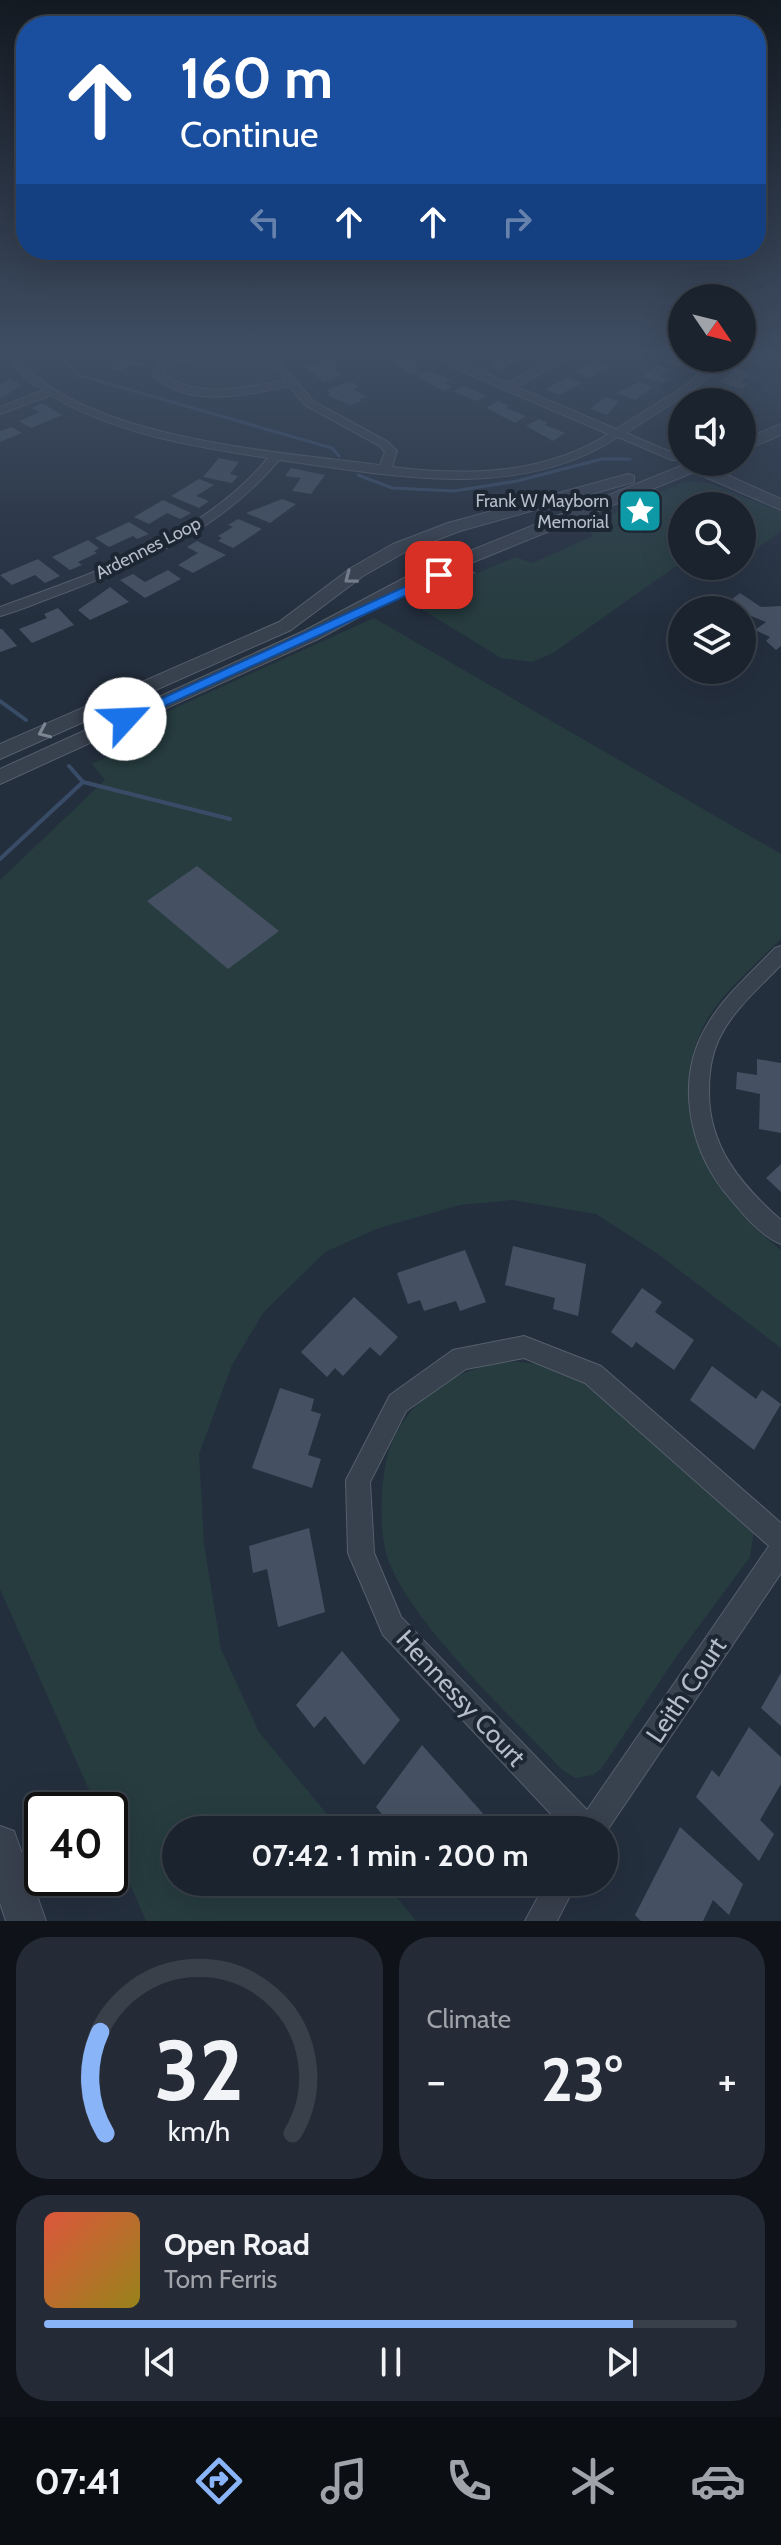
<!DOCTYPE html>
<meta charset="utf-8">
<style>
body{margin:0;font-family:Cabin,sans-serif;background:#242b36;color:#f1f3f6;height:100vh;display:flex;flex-direction:column;font-size:30px;white-space:nowrap}
*{box-sizing:border-box;margin:0}
p{font-size:26px;color:#a0a4aa}
.icon{flex:none;width:44px;height:44px;fill:none;stroke:currentColor;stroke-width:2;stroke-linecap:round;stroke-linejoin:round}
.map{position:relative;height:1921px;overflow:hidden}
.drawer{display:flex;flex-direction:column;gap:16px;padding:16px;background:#0f1319;flex:1}
.drawer>*{flex:none}
.banner{position:absolute;left:16px;top:16px;width:750px;height:244px;border-radius:32px;box-shadow:0 8px 32px #0002,0 0 0 2px #39404a;background:#1a4fa0;color:#fff;overflow:hidden}
.needle{width:52px;rotate:125deg}
.buttons{position:absolute;left:668px;top:284px;display:grid;gap:16px}
.buttons a{display:grid;place-items:center;width:88px;height:88px;border-radius:50%;background:#1b232e;box-shadow:0 8px 32px #0002,0 0 0 2px #39404a;font-size:40px}
.speed{position:absolute;left:24px;top:1792px;display:flex;gap:16px;font-size:40px;font-weight:700;text-align:center}
.speed>*{display:grid;place-content:center;width:104px;height:104px;border-radius:50%;background:#1b232e;box-shadow:0 8px 32px #0002,0 0 0 2px #39404a;line-height:1}
.speed .limit{border:4px solid #111;border-radius:12px;background:#fff;color:#111}
.pin{position:absolute;display:grid;place-items:center;width:68px;height:68px;color:#fff;margin:-34px;border-radius:16px;box-shadow:0 4px 12px #0006}
.me{position:absolute;width:88px;margin:-44px;rotate:65deg;stroke-linejoin:round;filter:drop-shadow(0 0 6px #0008)}
.turn{display:flex;align-items:center;gap:28px;height:168px;padding:0 32px;font-size:36px}
.turn .icon{width:104px;height:104px;stroke-width:2.5}
.turn b{display:block;font-size:56px;line-height:68px}
.lanes{display:flex;align-items:center;height:76px;padding:0 32px;background:#0003;justify-content:center;gap:40px;direction:ltr}
.lanes .off{opacity:.35}
.big{font-size:60px;font-weight:700;line-height:1.1}
.drawer .tile{flex:1;display:flex;flex-direction:column;justify-content:center;gap:12px;min-width:0;padding:0 28px;border-radius:32px;background:#242b36}
.drawer .dial{align-items:center;gap:0}
.dial svg{height:208px;overflow:visible;fill:none;stroke:#39404a;stroke-width:7;stroke-linecap:round;text-anchor:middle}
.dial text{fill:#f1f3f6;stroke:none}
.song{display:flex;align-items:center;gap:24px}
.cover{width:96px;height:96px;border-radius:12px;background:linear-gradient(135deg,hsl(10 70% 55%),hsl(50 70% 35%))}
.played{height:8px;border-radius:4px;background:linear-gradient(90deg,#8ab4f8 85%,#39404a 85%)}
.keys{display:flex;justify-content:space-around;direction:ltr}
.heat{display:flex;justify-content:space-between;align-items:center;font-size:44px;direction:ltr}
.drawer .tiles{flex:1;display:grid;gap:16px;grid-template-columns:1fr 1fr}
.tile:last-child{grid-column:span 2}
.trip{position:absolute;left:162px;top:1816px;width:456px;height:80px;border-radius:40px;background:#1b232e;box-shadow:0 8px 32px #0002,0 0 0 2px #39404a;font-weight:700;line-height:80px;text-align:center}
.tab-bar{display:flex;height:128px;justify-content:space-around;align-items:center;background:#0b0e12;color:#a0a4aa}
.tab-bar .icon{width:56px;height:56px}
.tab-bar .selected{color:#8ab4f8}
.tab-bar b{font-size:36px;color:#f1f3f6}
.map>svg:first-child{display:block}
.green{fill:#263c3f}
.lines{fill:none;stroke-linecap:round;stroke-linejoin:round}
.stream-far1{stroke:#394c67;stroke-width:3}
.stream{stroke:#394c67;stroke-width:4}
.building{fill:#455162}
.minor-casing{stroke:#565f6c;stroke-width:2}
.tertiary-casing{stroke:#565f6c;stroke-width:2}
.minor{fill:#38414e;fill-rule:evenodd}
.tertiary{fill:#38414e;fill-rule:evenodd}
.oneway{stroke:#7c8592}
.route{fill:#1a73e8;stroke:#114b97;stroke-width:2}
.labels{text-anchor:middle;dominant-baseline:central;stroke-width:8;stroke-linejoin:round;paint-order:stroke}
.far-poi-label{font-size:18px;fill:#b4bcc9;stroke:#1d2633;text-anchor:end}
.far-street-label{font-size:18px;fill:#b4bcc9;stroke:#1d2633}
.near-street-label{font-size:26px;fill:#b4bcc9;stroke:#1d2633}
</style>
<div class="map">
<svg width="781" height="1921" viewBox="0 0 781 1921">
<rect width="100%" height="100%" fill="#242f3e"/>
<!-- green -->
<g class="green">
<path d="M 231,350 C 255,348 269,357 280,378 L 227,391 L 171,380 L 165,373 L 174,363 Z"/>
<polygon points="685,481 709,483 781,512 781,531 742,559 742,506 682,506 682,562 553,653 532,662 501,658 410,602 515,557 533,563 593,536 587,526"/>
<path d="M 374,618 L 781,854 L 781,939 C 754,966 717,996 701,1031 C 664,1111 717,1202 781,1250 L 781,1348 L 658,1254 L 596,1214 L 512,1200 L 460,1205 L 379,1228 L 325,1252 L 263,1313 L 232,1365 L 199,1454 L 204,1544 L 221,1649 L 259,1732 L 340,1830 L 176,1830 L 176,1882 L 384,1882 L 416,1921 L 146,1921 L 110,1838 L 110,1810 L 98,1810 L 0,1589 L 0,880 L 105,780 L 92,764 L 145,738 L 135,726 Z"/>
<path d="M 508,1361 L 540,1364 L 597,1388 L 754,1531 L 750,1557 L 676,1657 L 601,1769 L 593,1775 L 575,1778 L 561,1769 C 512,1716 405,1619 386,1553 C 381,1533 381,1512 382,1492 C 384,1471 386,1452 396,1434 C 420,1389 460,1369 508,1361 Z"/>
</g>
<g class="lines">
<!-- stream-far1 -->
<g class="stream-far1">
<polyline points="57,350 78,375 332,448 339,456"/>
<polyline points="358,475 392,488 454,491 517,481 602,459 630,459"/>
</g>
<!-- stream -->
<g class="stream">
<polyline points="0,701 26,720"/>
<polyline points="83,782 230,819"/>
<polyline points="0,859 83,782 69,766"/>
</g>
</g>
<!-- building -->
<g class="building">
<polygon points="127,350 143,350 132,361 145,364 141,367 129,365 123,371 109,368"/>
<polygon points="284,350 322,350 300,357"/>
<polygon points="614,350 635,350 615,361 603,358"/>
<polygon points="682,350 682,358 692,358 682,367 665,362"/>
<polygon points="753,350 754,350 774,355 760,362 767,364 764,368 741,362"/>
<polygon points="506,353 521,358 502,370 486,365"/>
<polygon points="406,354 420,365 413,367 418,372 410,374 390,358"/>
<polygon points="333,359 339,365 333,367 342,375 324,382 304,366"/>
<polygon points="598,361 609,366 588,378 572,371"/>
<polygon points="657,365 670,369 660,376 667,379 662,383 642,377"/>
<polygon points="736,368 751,373 740,382 747,384 742,389 720,382"/>
<polygon points="429,370 451,380 445,383 453,387 444,391 415,376"/>
<polygon points="568,377 582,383 559,395 545,389"/>
<polygon points="10,379 21,385 0,399 0,384"/>
<polygon points="351,381 359,387 353,389 366,397 359,399 362,401 351,405 327,395 331,393 326,390"/>
<polygon points="639,382 653,387 635,400 617,393"/>
<polygon points="464,386 487,396 476,401 453,391"/>
<polygon points="606,397 619,401 607,415 590,409"/>
<polygon points="498,401 509,406 506,408 526,416 515,423 486,408"/>
<polygon points="42,403 62,415 31,428 19,421 40,412 31,408"/>
<polygon points="539,419 548,423 545,425 565,433 553,441 526,426"/>
<polygon points="12,427 22,433 0,442 0,431"/>
<polygon points="219,458 239,462 230,474 238,476 232,483 203,477"/>
<polygon points="291,468 325,475 311,494 292,491 301,478 285,476"/>
<polygon points="199,479 214,485 196,496 209,501 199,508 171,496"/>
<polygon points="282,499 296,504 270,523 246,513"/>
<polygon points="163,500 191,513 180,519 167,513 149,524 134,517"/>
<polygon points="238,519 262,529 233,548 218,541 222,538 218,536 233,527 228,525"/>
<polygon points="129,522 149,534 137,539 133,536 109,547 95,538"/>
<polygon points="88,540 99,548 94,551 97,553 78,562 82,565 70,570 52,557"/>
<polygon points="197,541 226,555 193,573 178,565 198,553 187,547"/>
<polygon points="433,543 441,548 437,551 443,549 476,573 459,580 417,547"/>
<polygon points="38,559 60,576 45,583 35,575 12,585 0,575"/>
<polygon points="168,570 181,579 145,598 120,580 133,574 145,582"/>
<polygon points="110,587 129,602 90,620 78,610"/>
<polygon points="740,593 761,607 781,606 781,646 776,650 766,641 770,637 755,630 766,622 724,605"/>
<polygon points="58,608 74,625 32,643 19,629 47,618 44,614"/>
<polygon points="0,629 2,629 17,646 0,652"/>
<polygon points="197,866 279,931 228,969 147,901"/>
<polygon points="757,1059 781,1063 781,1133 759,1129 760,1094 736,1089 737,1072 757,1075"/>
<polygon points="781,1164 781,1192 766,1178"/>
<polygon points="513,1246 586,1264 578,1316 553,1309 555,1298 505,1285"/>
<polygon points="465,1250 486,1302 460,1311 456,1301 424,1311 420,1300 408,1304 397,1273"/>
<polygon points="642,1288 662,1302 655,1312 694,1340 674,1370 636,1342 632,1348 611,1332"/>
<polygon points="354,1297 398,1337 380,1356 370,1347 343,1376 335,1368 327,1377 301,1352"/>
<polygon points="712,1366 756,1399 762,1390 781,1404 754,1450 690,1400"/>
<polygon points="280,1388 314,1399 311,1411 321,1414 308,1455 321,1459 312,1488 252,1468"/>
<polygon points="309,1528 325,1612 278,1627 267,1569 253,1573 249,1546"/>
<polygon points="342,1651 400,1720 364,1765 325,1716 314,1728 296,1705"/>
<polygon points="781,1673 781,1726 761,1708"/>
<polygon points="749,1727 781,1757 781,1784 760,1820 774,1834 759,1861 696,1797 712,1770 719,1777"/>
<polygon points="422,1745 487,1818 479,1830 420,1830 407,1815 395,1830 376,1807"/>
<polygon points="680,1827 743,1884 729,1915 713,1900 703,1921 641,1921 635,1915"/>
</g>
<g class="lines">
<!-- minor casing -->
<g class="minor-casing">
<g id="minor">
<path d="M 0,350 L 9,350 C 18,358 26,368 35,376 C 115,441 280,452 380,465 L 385,452 L 380,446 L 305,405 L 289,386 C 246,395 188,409 152,375 L 158,362 L 210,350 L 226,350 L 166,366 L 163,374 C 199,399 245,388 285,380 L 265,355 L 257,350 L 270,350 L 313,401 L 388,442 L 397,451 L 392,467 C 466,476 544,475 608,434 L 452,367 L 429,350 C 442,350 491,376 508,383 L 570,350 L 582,350 L 517,387 L 616,429 L 685,386 L 718,358 L 729,358 L 693,390 L 626,433 L 680,456 L 680,460 L 672,460 L 618,437 C 517,503 391,475 279,460 C 224,526 148,561 69,591 C 46,599 23,610 0,616 L 0,607 C 96,572 200,539 268,458 C 196,447 114,434 51,395 L 0,414 L 0,407 L 44,390 L 28,381 Z"/>
<path d="M 781,946 L 781,965 C 760,987 735,1008 721,1035 C 712,1052 709,1071 709,1090 C 708,1146 741,1185 781,1220 L 781,1244 C 758,1235 738,1208 723,1190 C 688,1144 676,1078 706,1027 C 723,997 751,973 775,948 Z"/>
<path d="M 524,1336 L 601,1366 L 781,1523 L 781,1573 L 604,1835 L 604,1830 L 566,1830 L 383,1635 L 348,1553 L 346,1480 L 390,1395 L 453,1350 ZM 524,1358 L 585,1383 L 769,1546 L 587,1810 L 401,1617 L 374,1553 L 370,1482 L 406,1411 L 466,1369 Z"/>
<polygon points="546,1882 577,1882 557,1921 525,1921"/>
</g>
</g>
<!-- tertiary casing -->
<g class="tertiary-casing">
<g id="tertiary">
<polygon points="781,424 781,435 742,451 742,440"/>
<polygon points="682,460 712,462 707,466 781,499 781,510 694,472 422,583 318,639 0,784 0,769 304,631 410,575 681,466"/>
<polygon points="628,474 634,476 634,482 460,531 405,552 363,576 291,630 0,759 0,744 279,622 351,568 393,544 448,523"/>
<polygon points="0,1826 14,1831 46,1921 6,1921 0,1903"/>
</g>
</g>
<!-- minor -->
<use href="#minor" class="minor"/>
<!-- tertiary -->
<use href="#tertiary" class="tertiary"/>
</g>
<!-- one-way arrows -->
<defs><path id="oneway-chevron" d="M-2-3.5L2.5 0L-2 3.5" fill="none" stroke-width="1.6" stroke-linecap="round" stroke-linejoin="round" transform="scale(2)"/></defs>
<g class="oneway">
<use href="#oneway-chevron" transform="translate(350 578) rotate(143)"/>
<use href="#oneway-chevron" transform="translate(44 732) rotate(156)"/>
</g>
<!-- sky -->
<linearGradient id="sky" x2="0" y2="1"><stop stop-color="#141a22"/><stop offset="0.57" stop-color="#3f4d63"/><stop offset="1" stop-color="#3f4d63" stop-opacity="0"/></linearGradient>
<rect width="781" height="619" fill="url(#sky)"/>
<!-- route -->
<polygon class="route" points="439,571 444,572 444,578 130,722 117,719"/>
<!-- icons -->
<defs>
<g id="sight-square" transform="scale(2.3)"><rect x="-9" y="-9" width="18" height="18" rx="4" fill="#0f9aa8" stroke="#1d2633"/><path d="M0-6L1.8-2.2L6-1.7L2.9 1.2L3.7 5.4L0 3.3L-3.7 5.4L-2.9 1.2L-6-1.7L-1.8-2.2Z" fill="#fff"/></g>
</defs>
<g fill-rule="evenodd">
<use href="#sight-square" x="640" y="511"/>
</g>
<g class="labels">
<!-- far-poi labels -->
<g class="far-poi-label">
<text x="609" y="501">Frank W Mayborn<tspan x="609" dy="21">Memorial</tspan></text>
</g>
<!-- far-street labels -->
<g class="far-street-label">
<text transform="translate(148 548) rotate(-27)">Ardennes Loop</text>
</g>
<!-- near-street labels -->
<g class="near-street-label">
<text transform="translate(686 1690) rotate(-56)">Leith Court</text>
<text transform="translate(461 1698) rotate(47)">Hennessy Court</text>
</g>
</g>
</svg>
<div class="buttons">
<a><svg class="needle" viewBox="-14 -14 28 28"><path d="M0-13l5 13h-10z" fill="#e53935"/><path d="M0 13l5-13h-10z" fill="#a0a4aa"/></svg></a>
<a><svg class="icon" aria-label="sound" viewBox="0 0 24 24"><path d="M4 9h4l5-4v14l-5-4H4zM17 9q2 3 0 6"/></svg></a>
<a><svg class="icon" aria-label="search" viewBox="0 0 24 24"><circle cx="10" cy="10" r="6"/><path d="M15 15l6 6"/></svg></a>
<a><svg class="icon" aria-label="layers" viewBox="0 0 24 24"><path d="M12 4l9 5-9 5-9-5zM3 14l9 5 9-5"/></svg></a>
</div>
<div class="speed"><div class="limit">40</div></div>
<div class="pin" style="left:439px;top:575px;background:#d93025"><svg class="icon" aria-label="arrive" viewBox="0 0 24 24"><path d="M6 21V4h12l-3 4 3 4H6"/></svg></div>
<svg class="me" style="left:125px;top:719px" viewBox="-20 -20 40 40"><circle r="19" fill="#fff"/><path d="M0-13L10 11 0 6-10 11z" fill="#1a73e8"/></svg>
<div class="trip">07:42 · 1 min · 200 m</div>
<div class="banner">
<div class="turn"><svg class="icon" aria-label="ahead" viewBox="0 0 24 24"><path d="M12 20V5M6 11l6-6 6 6"/></svg><div><b>160 m</b>Continue</div></div>
<div class="lanes"><svg class="icon off" aria-label="left" viewBox="0 0 24 24"><path d="M17 20v-9H6M10 6l-5 5 5 5"/></svg><svg class="icon" aria-label="ahead" viewBox="0 0 24 24"><path d="M12 20V5M6 11l6-6 6 6"/></svg><svg class="icon" aria-label="ahead" viewBox="0 0 24 24"><path d="M12 20V5M6 11l6-6 6 6"/></svg><svg class="icon off" aria-label="right" viewBox="0 0 24 24"><path d="M7 20v-9h11M14 6l5 5-5 5"/></svg></div>
</div>
</div>
<section class="drawer">
<div class="tiles">
<div class="tile dial"><svg viewBox="0 0 100 80">
<path d="M14 69A42 42 0 1 1 86 69"/>
<path d="M14 69A42 42 0 0 1 12 30" stroke="#8ab4f8"/>
<text x="50" y="56" font-size="32" font-weight="700">32</text>
<text x="50" y="72" font-size="11">km/h</text>
</svg></div>
<div class="tile"><p>Climate</p>
<div class="heat"><a>−</a><b class="big">23°</b><a>+</a></div>
</div>
<div class="tile">
<div class="song"><i class="cover"></i><div><b>Open Road</b><p>Tom Ferris</p></div></div>
<div class="played"></div>
<div class="keys"><svg class="icon" aria-label="previous" viewBox="0 0 24 24"><path d="M18 5L8 12l10 7zM5 5v14"/></svg><svg class="icon" aria-label="pause" viewBox="0 0 24 24"><path d="M8 5v14M16 5v14"/></svg><svg class="icon" aria-label="next" viewBox="0 0 24 24"><path d="M6 5l10 7-10 7zM19 5v14"/></svg></div>
</div>
</div>
</section>
<nav class="tab-bar">
<b>07:41</b>
<svg class="icon selected" aria-label="directions" viewBox="0 0 24 24"><path d="M12 3l9 9-9 9-9-9zM9 14v-3h6M13 9l2 2-2 2"/></svg>
<svg class="icon" aria-label="music" viewBox="0 0 24 24"><path d="M9 18V5l10-2v13"/><circle cx="6" cy="18" r="3"/><circle cx="16" cy="16" r="3"/></svg>
<svg class="icon" aria-label="phone" viewBox="0 0 24 24"><path d="M5 4h4l2 5-3 2q2 4 5 5l2-3 5 2v4C11 20 4 13 5 4z"/></svg>
<svg class="icon" aria-label="climate" viewBox="0 0 24 24"><path d="M12 3v18M4 7l16 10M4 17L20 7"/></svg>
<svg class="icon" aria-label="car" viewBox="0 0 24 24"><path d="M5 17H2v-5l4-1 3-4h7l3 4 3 1v5h-3M9 17h6M6 11h13"/><circle cx="7" cy="17" r="2"/><circle cx="17" cy="17" r="2"/></svg>
</nav>
